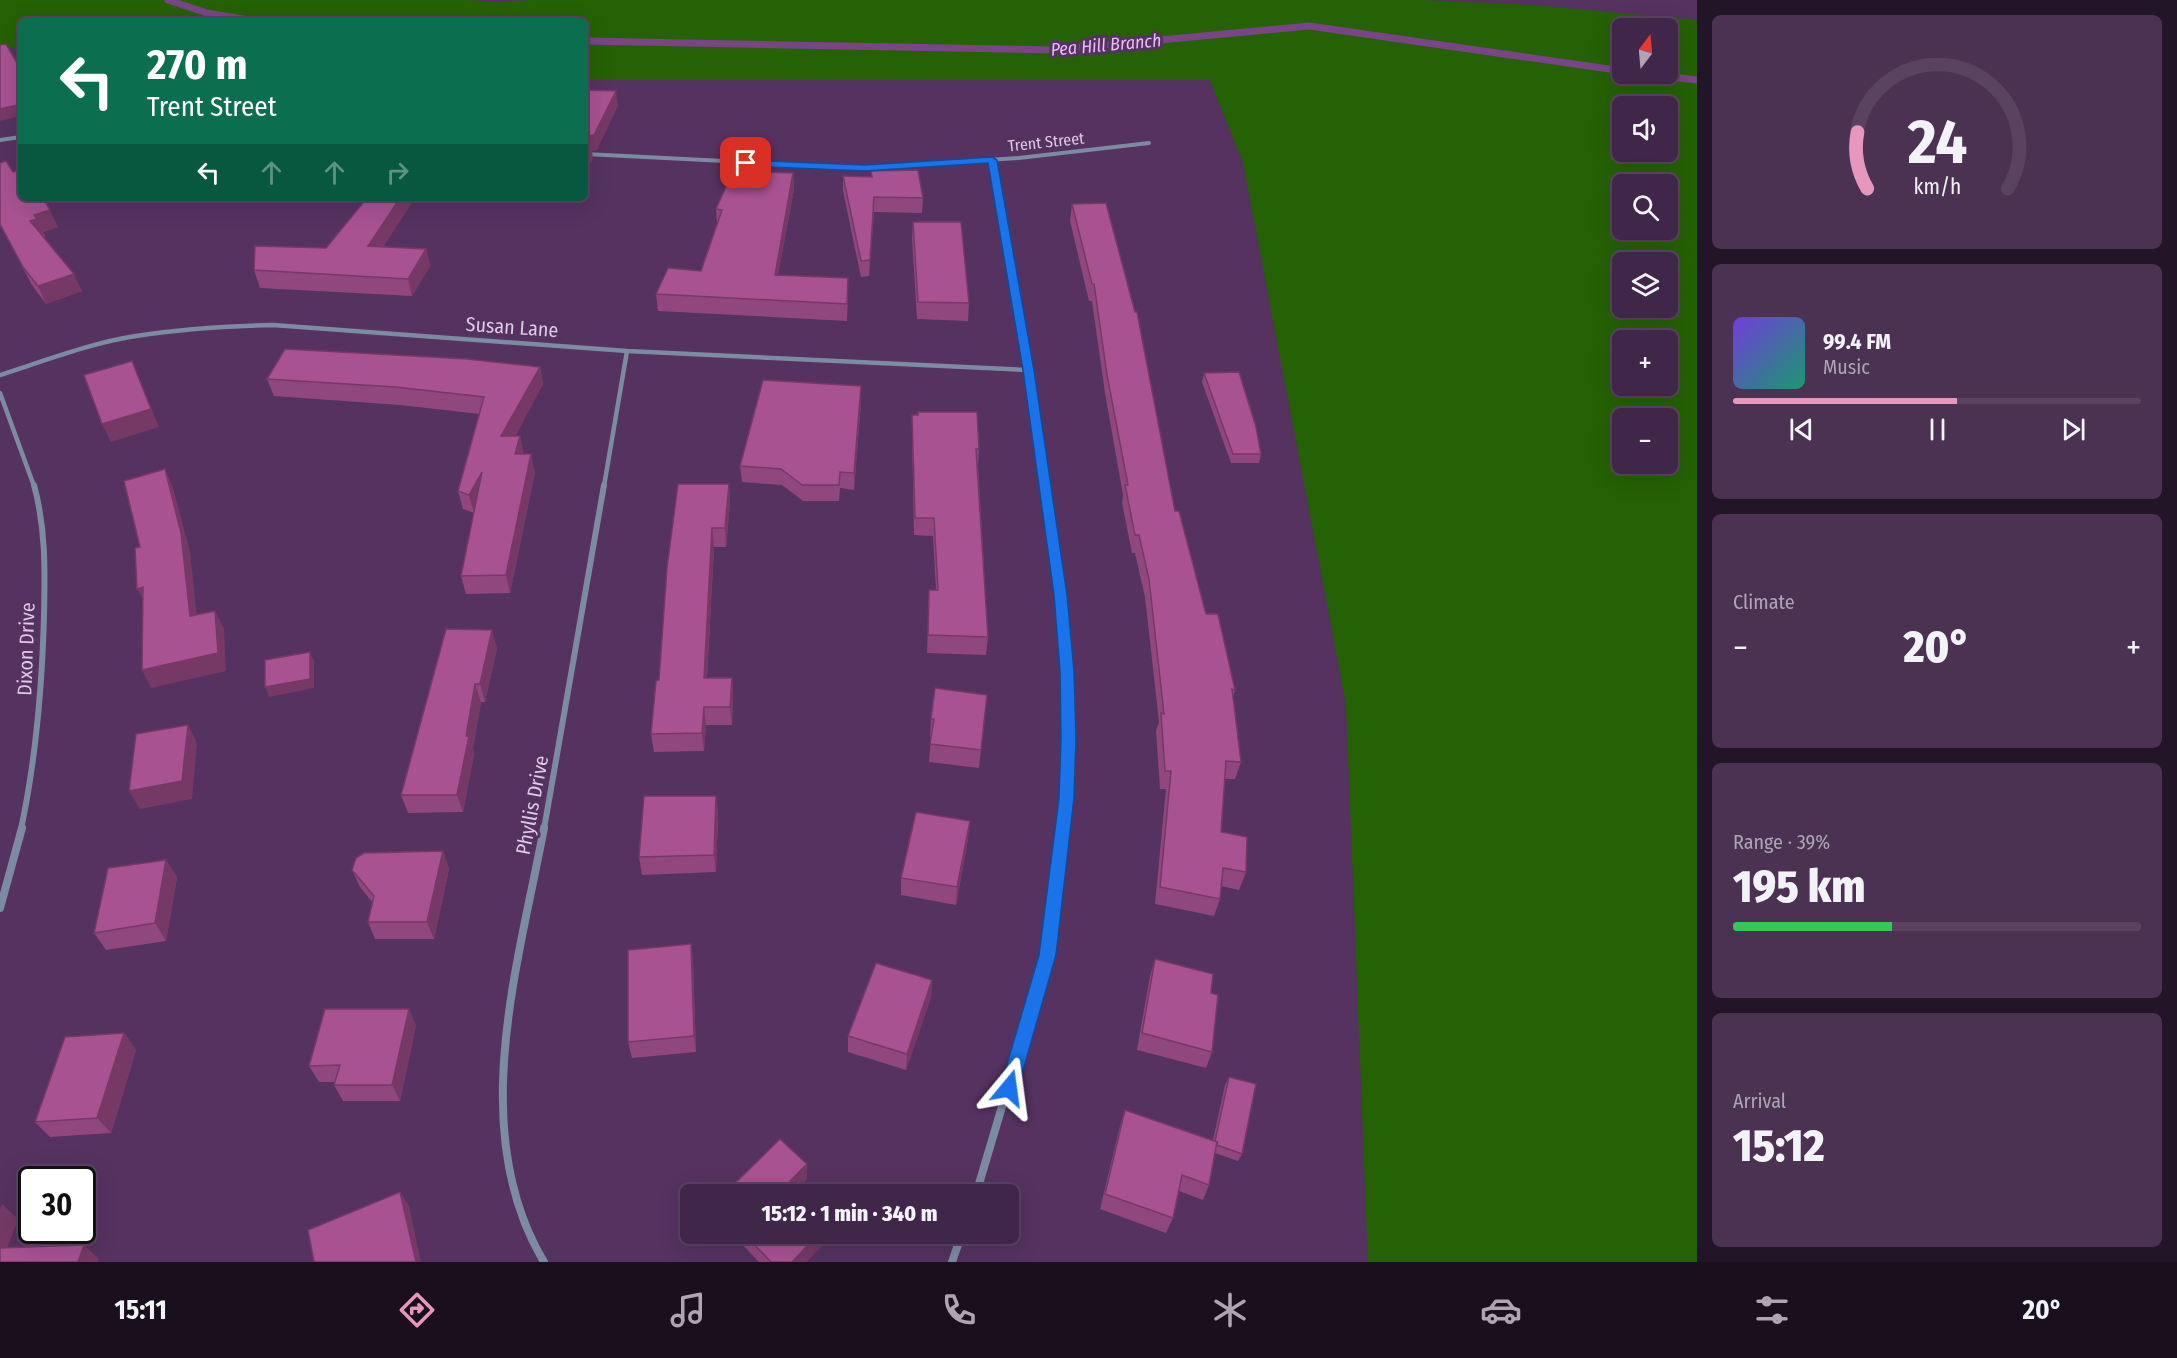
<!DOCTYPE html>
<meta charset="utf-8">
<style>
body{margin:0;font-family:"Fira Sans Condensed",sans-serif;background:#4b3252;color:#f1f3f6;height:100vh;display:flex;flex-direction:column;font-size:22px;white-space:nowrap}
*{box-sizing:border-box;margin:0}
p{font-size:20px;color:#aea5b4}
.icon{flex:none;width:33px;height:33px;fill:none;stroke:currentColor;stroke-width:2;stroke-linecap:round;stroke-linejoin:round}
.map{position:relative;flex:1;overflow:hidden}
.details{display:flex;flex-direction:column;gap:15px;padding:15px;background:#231528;width:480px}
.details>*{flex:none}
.hud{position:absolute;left:18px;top:18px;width:570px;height:183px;border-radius:9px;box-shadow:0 6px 24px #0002,0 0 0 2px #594360;background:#0b6e4f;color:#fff;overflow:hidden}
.needle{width:39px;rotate:16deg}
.fabs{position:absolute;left:1612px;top:18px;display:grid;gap:12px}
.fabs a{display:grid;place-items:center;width:66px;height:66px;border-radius:9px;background:#402648;box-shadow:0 6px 24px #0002,0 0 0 2px #594360;font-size:30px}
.speed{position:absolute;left:18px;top:1166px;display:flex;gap:12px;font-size:30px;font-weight:700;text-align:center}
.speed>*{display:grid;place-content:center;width:78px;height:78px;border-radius:50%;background:#402648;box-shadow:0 6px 24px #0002,0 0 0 2px #594360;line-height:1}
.speed .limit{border:3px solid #111;border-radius:9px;background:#fff;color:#111}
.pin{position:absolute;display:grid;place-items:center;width:51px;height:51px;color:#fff;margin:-26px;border-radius:12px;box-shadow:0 3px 9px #0006}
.me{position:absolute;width:66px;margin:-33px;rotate:16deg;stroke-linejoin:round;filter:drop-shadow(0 0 4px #0008)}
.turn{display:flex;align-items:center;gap:21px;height:126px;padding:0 30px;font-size:27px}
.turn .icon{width:78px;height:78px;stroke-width:2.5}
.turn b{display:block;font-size:42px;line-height:51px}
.lanes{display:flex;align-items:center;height:57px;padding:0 30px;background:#0003;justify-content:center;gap:30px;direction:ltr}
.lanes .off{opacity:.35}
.big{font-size:45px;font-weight:800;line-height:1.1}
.details .widget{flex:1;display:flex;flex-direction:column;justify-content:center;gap:9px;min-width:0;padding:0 21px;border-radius:9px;background:#4b3252}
.details .dial{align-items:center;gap:0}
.dial svg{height:156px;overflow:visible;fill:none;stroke:#594360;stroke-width:7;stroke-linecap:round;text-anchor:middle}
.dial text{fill:#f1f3f6;stroke:none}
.song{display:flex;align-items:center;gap:18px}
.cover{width:72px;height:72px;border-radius:9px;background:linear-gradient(135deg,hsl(260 70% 55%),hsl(160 70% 35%))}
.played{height:6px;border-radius:3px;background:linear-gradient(90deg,#e797bd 55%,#594360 55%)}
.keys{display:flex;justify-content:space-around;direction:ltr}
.heat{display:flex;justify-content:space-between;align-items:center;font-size:33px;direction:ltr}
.charge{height:9px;border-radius:4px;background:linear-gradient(90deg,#34c759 39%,#594360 0)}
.trip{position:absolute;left:680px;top:1184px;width:339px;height:60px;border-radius:9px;background:#402648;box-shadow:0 6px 24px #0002,0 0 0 2px #594360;font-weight:800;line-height:60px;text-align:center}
.tab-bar{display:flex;height:96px;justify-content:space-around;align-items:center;background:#1a0f1d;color:#aea5b4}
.tab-bar .icon{width:42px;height:42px}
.tab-bar .selected{color:#e797bd}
.tab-bar b{font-size:27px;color:#f1f3f6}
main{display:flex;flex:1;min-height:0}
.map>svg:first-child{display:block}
.green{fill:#256105;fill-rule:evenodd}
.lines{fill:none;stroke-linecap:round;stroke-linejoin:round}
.stream{stroke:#794586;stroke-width:7}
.street-far3{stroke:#7b8ba2;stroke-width:4}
.street-far2{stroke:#7b8ba2;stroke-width:4.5}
.street-far1{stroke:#7b8ba2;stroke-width:6}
.street{stroke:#7b8ba2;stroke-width:8}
.wall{fill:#90477e}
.shaded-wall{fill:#763966}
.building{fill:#a85292;stroke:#763966;stroke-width:1.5}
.route{fill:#1a73e8;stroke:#114b97;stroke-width:1.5}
.labels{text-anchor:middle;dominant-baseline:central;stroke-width:6;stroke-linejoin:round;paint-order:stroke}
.far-street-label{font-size:16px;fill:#dfcae6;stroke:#553260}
.far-water-label{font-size:18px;font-style:italic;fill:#ebbbfa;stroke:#553260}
.street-label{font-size:20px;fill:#dfcae6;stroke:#553260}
</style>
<main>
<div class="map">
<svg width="1697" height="1262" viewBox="0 0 1697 1262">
<rect width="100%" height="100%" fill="#553260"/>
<!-- green -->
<path class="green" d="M 0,0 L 468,0 L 496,2 L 533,0 L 1423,0 L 1533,5 L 1697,20 L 1697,1262 L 1368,1262 L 1346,704 L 1243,163 L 1210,80 L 585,80 L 585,21 L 21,21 L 21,50 L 0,46 ZM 1623,28 L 1668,28 L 1668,74 L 1623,74 ZM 1623,106 L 1668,106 L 1668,152 L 1623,152 ZM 1623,184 L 1668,184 L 1668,230 L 1623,230 ZM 1623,262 L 1668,262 L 1668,308 L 1623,308 ZM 1623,340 L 1668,340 L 1668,386 L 1623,386 ZM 1623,418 L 1668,418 L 1668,464 L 1623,464 Z"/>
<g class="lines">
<!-- stream -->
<g class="stream">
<polyline points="168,0 207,13 255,21"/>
<polyline points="585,41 1052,50 1309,26 1623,71"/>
<polyline points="1647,74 1697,80"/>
</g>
<!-- street-far3 -->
<g class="street-far3">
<polyline points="0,140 21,137"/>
<polyline points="585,154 865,168 1019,158 1149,143"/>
<polyline points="992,160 1001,215"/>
</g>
<!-- street-far2 -->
<g class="street-far2">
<polyline points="1001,214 1045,486"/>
<path d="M 0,375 C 44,361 90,343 136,336 C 181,329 228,326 273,325 L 627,351 L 1028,370"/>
<polyline points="0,393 34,486"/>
<polyline points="604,486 627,351"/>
</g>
<!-- street-far1 -->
<g class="street-far1">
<path d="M 1045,485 C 1062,599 1078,714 1063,829"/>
<path d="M 21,829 C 36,759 42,688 44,616 C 45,571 46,529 34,485"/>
<polyline points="544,829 604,485"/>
</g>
<!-- street -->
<g class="street">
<polyline points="0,908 22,828"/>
<polyline points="976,1194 1047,955 1063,828"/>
<path d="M 544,1262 C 466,1132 518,966 544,828"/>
<polyline points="952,1262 962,1233"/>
</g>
</g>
<!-- wall -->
<g class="wall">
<polygon points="0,163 13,172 58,227 43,232 45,236 44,237 82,291 46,304 32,285 0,225"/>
<polygon points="871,171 923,198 922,213 874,212 869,276 861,277 843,191 843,176 871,177"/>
<polygon points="793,173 794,189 778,275 848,294 847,321 658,311 656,294 701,271 717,224 716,209"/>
<polygon points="1072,204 1175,511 1206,614 1235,690 1233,697 1241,762 1235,779 1225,779 1221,832 1246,872 1239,890 1221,886 1220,899 1214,916 1155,904 1166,789 1160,789 1156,731 1159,722 1145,597 1135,553 1132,553 1122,503 1123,495 1105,393 1092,301 1089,301 1070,221"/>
<polygon points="913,222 969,303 968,321 917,319 912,239"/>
<polygon points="383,247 426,249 430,266 412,296 260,288 254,270 326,248"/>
<polygon points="540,367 543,384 515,436 524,454 535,472 510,593 466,594 461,576 474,513 463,509 458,491 480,414 400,405 274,396 267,379"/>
<polygon points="1204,373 1261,454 1259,463 1231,463 1202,382"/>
<polygon points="861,402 854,490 840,488 839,501 803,501 782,485 742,482 740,466"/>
<polygon points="912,415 979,449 978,466 988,637 986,655 927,653 929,590 936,590 933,536 914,535 912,432"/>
<polygon points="729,484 730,503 726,547 714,547 707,678 732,678 733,696 732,725 706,725 704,751 654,752 651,734 659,680 667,568"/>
<polygon points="497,648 485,702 481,702 473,748 474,754 463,812 408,813 401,795"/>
<polygon points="987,695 979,768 929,762 931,737 930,737 931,719"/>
<polygon points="716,796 718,814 716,872 642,875 639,857"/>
<polygon points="968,839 956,905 901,895 901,878"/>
<polygon points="443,851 449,869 434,939 375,939 368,922 373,903 360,887 352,870"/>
<polygon points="166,860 177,877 166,941 106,950 94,933"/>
<polygon points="691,944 693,961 696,1052 632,1058 628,1042"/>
<polygon points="1155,959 1211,993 1212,1052 1206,1068 1137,1050 1150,976"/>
<polygon points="932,980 931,997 906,1070 848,1052 848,1036"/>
<polygon points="416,1025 400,1101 343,1101 334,1085 335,1082 319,1082 309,1066"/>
<polygon points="124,1033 136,1050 111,1133 50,1137 35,1122"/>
<polygon points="1229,1077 1242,1154 1238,1161 1215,1153 1209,1185 1203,1200 1179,1191 1173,1218 1166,1233 1100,1209 1120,1126 1125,1110 1213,1140 1225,1085"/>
<polygon points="731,1233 831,1233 831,1236 806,1262 759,1262"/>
</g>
<!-- shaded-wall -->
<g class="shaded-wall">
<polygon points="616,91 618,106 597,150 592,151 593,159 585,174 585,136"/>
<polygon points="21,104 21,116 0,121 0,109"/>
<polygon points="793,173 794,189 775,291 775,275"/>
<polygon points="874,197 874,212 869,276 870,260"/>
<polygon points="400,198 415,198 373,263 368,246"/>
<polygon points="50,210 58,227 43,232 45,236 38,238 30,221 34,215"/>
<polygon points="426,249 430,266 412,296 408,279"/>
<polygon points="74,274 82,291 46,304 38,286"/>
<polygon points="132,361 159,427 111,442 102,424"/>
<polygon points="540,367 543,384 506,454 501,436"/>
<polygon points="861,386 861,402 854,490 854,473"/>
<polygon points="520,436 524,454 515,454"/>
<polygon points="531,454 535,472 510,593 506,575"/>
<polygon points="165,469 173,488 190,551 199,635 190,616"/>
<polygon points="482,472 474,513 469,495"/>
<polygon points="729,484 730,503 726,547 725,528"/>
<polygon points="712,528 714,547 706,696 704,678"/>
<polygon points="143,587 147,607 137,589"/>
<polygon points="215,611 224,629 226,671 151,688 142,670"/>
<polygon points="492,630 497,648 485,702 480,684"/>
<polygon points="310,652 314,661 314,688 269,697 265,687"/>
<polygon points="732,678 733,696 732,725 730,707"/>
<polygon points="475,684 481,702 473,748 474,754 463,812 457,795 466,736"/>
<polygon points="704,707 706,725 704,751 702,733"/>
<polygon points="188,725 197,743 192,799 140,809 129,791"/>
<polygon points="716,796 718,814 716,872 714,855"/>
<polygon points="970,821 968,839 956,905 957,887"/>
<polygon points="443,851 449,869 434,939 427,922"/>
<polygon points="166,860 177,877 166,941 155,923"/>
<polygon points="691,944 693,961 696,1052 694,1036"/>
<polygon points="932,980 931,997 906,1070 907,1054"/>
<polygon points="409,1009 416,1025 400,1101 392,1085"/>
<polygon points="124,1033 136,1050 111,1133 97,1118"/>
<polygon points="807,1164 807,1179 793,1194 790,1181"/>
<polygon points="400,1192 409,1206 421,1262 416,1262"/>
<polygon points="2,1204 18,1219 2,1262 0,1262 0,1209"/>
<polygon points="819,1233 831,1233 831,1236 806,1262 792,1262"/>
<polygon points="84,1245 99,1259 98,1262 78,1262"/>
</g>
<!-- building -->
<g class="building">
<polygon points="6,44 20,68 21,68 21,104 0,109 0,45"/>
<polygon points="585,90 616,91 594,135 585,136"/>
<polygon points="585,143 591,143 585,154"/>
<polygon points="6,161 13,172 21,170 21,198 43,198 50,210 34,215 37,219 30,221 74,274 38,286 23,267 0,224 0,163"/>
<polygon points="918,170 923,198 874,197 870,260 861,261 843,176 872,177 871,171"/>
<polygon points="733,171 793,173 775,275 848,278 847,304 656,294 668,268 701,271 722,210 716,209"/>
<polygon points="367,198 400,198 368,246 426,249 408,279 254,270 255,246 326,248"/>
<polygon points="1106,203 1135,312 1137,312 1175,511 1179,511 1206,614 1218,614 1235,690 1232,689 1241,762 1226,761 1221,832 1247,837 1246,872 1223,868 1220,899 1160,887 1171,771 1165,771 1161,713 1164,714 1149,579 1139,535 1135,535 1125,485 1128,485 1107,375 1094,284 1092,284 1072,204"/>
<polygon points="913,222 961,222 969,303 918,302"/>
<polygon points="285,349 467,359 540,367 501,436 520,436 515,454 531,454 506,575 461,576 482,472 469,495 458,491 484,397 395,387 267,379"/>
<polygon points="132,361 151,409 102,424 84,375"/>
<polygon points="1239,372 1256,427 1261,454 1233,454 1204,373"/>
<polygon points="763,380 861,386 854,473 840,472 839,485 802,485 781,469 740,466"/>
<polygon points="918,412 977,412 979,449 976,449 988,637 928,635 929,590 938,590 934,518 915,518 912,415 918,415"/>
<polygon points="165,469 181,533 190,616 215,611 218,653 142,670 143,587 137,589 135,548 140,547 124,481"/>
<polygon points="678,484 729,484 725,528 712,528 704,678 732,678 730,707 704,707 702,733 651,734 656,681 659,680 667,568"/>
<polygon points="446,629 492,630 480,684 475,684 466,736 469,736 457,795 401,795"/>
<polygon points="310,652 310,679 265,687 265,660"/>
<polygon points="935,688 987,695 981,750 930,744 934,719 931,719"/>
<polygon points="188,725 182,781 129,791 136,734"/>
<polygon points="644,796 716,796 714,855 639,857"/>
<polygon points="916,812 970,821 957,887 901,878"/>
<polygon points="443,851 427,922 368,922 374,896 352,870 356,858 364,853"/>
<polygon points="166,860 155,923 94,933 108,868"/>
<polygon points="691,944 694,1036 628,1042 628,950"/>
<polygon points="1155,959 1213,974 1211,993 1218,995 1212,1052 1142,1033"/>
<polygon points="876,963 932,980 907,1054 848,1036"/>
<polygon points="325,1009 409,1009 392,1085 334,1085 340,1065 309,1066"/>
<polygon points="124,1033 97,1118 35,1122 65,1037"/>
<polygon points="1229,1077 1256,1084 1242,1154 1217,1145 1217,1142 1215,1141"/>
<polygon points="1125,1110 1217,1142 1209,1185 1182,1175 1173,1218 1105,1194"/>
<polygon points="780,1139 807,1164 790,1181 803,1194 724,1194"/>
<polygon points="400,1192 416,1262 314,1262 308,1230"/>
<polygon points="743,1233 819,1233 792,1262 771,1262"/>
<polygon points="84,1245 78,1262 0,1262 0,1248"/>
</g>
<!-- route -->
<polygon class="route" points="992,157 997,160 1034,370 1067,595 1074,671 1076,738 1074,798 1056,955 1018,1088 1015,1094 1009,1097 1002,1094 1000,1088 1039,955 1059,798 1061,738 1060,671 1054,595 1023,370 988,163 865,171 746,166 741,163 746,160 865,165"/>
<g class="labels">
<!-- far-street labels -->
<g class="far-street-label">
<text transform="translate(1046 142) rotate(-6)">Trent Street</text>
</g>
<!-- far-water labels -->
<g class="far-water-label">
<text transform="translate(1106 45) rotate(-5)">Pea Hill Branch</text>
</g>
<!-- street labels -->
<g class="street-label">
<text transform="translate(512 327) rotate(4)">Susan Lane</text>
<text transform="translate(26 649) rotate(-88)">Dixon Drive</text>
<text transform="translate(532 805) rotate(-79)">Phyllis Drive</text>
</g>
</g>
</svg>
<div class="fabs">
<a><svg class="needle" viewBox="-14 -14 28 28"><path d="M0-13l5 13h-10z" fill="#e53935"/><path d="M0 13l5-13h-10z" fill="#aea5b4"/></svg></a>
<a><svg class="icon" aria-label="sound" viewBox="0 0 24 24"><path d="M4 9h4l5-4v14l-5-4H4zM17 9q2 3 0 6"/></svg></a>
<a><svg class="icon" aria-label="search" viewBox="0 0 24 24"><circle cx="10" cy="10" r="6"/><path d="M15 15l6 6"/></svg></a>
<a><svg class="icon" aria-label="layers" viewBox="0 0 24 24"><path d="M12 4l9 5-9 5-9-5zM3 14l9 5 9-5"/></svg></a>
<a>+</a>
<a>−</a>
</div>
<div class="speed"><div class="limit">30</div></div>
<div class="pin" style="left:746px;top:163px;background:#d93025"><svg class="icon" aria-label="arrive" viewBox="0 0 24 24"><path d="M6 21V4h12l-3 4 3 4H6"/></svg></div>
<svg class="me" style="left:1009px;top:1088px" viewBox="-20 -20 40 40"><path d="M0-17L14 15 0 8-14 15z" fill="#1a73e8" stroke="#fff" stroke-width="4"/></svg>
<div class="trip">15:12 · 1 min · 340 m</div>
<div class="hud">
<div class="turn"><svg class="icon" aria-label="left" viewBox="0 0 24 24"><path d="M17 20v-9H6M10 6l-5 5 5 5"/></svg><div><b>270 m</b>Trent Street</div></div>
<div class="lanes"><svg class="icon" aria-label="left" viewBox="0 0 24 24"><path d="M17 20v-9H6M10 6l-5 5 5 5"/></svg><svg class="icon off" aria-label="ahead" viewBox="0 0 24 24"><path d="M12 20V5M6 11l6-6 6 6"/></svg><svg class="icon off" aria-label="ahead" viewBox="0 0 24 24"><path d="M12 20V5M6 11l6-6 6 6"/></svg><svg class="icon off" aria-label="right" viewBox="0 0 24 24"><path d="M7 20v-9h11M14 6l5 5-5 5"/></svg></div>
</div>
</div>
<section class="details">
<div class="widget dial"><svg viewBox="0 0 100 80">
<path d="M14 69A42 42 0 1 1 86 69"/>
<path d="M14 69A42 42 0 0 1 9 40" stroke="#e797bd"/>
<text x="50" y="56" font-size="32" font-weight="700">24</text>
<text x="50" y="72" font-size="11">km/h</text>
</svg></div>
<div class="widget">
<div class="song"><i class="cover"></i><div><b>99.4 FM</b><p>Music</p></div></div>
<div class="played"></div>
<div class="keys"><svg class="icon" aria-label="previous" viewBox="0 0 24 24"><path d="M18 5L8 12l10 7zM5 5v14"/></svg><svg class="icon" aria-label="pause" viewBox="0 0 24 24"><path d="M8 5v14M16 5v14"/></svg><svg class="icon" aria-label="next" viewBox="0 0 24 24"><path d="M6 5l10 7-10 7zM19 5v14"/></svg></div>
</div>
<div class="widget"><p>Climate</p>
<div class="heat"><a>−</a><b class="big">20°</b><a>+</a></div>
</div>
<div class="widget"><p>Range · 39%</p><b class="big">195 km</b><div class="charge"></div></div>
<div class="widget"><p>Arrival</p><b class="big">15:12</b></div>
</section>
</main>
<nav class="tab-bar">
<b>15:11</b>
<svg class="icon selected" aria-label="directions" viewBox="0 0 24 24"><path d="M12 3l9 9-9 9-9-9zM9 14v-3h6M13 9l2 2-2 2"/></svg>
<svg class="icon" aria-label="music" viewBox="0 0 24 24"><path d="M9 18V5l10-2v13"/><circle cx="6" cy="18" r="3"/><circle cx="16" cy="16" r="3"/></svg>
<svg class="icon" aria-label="phone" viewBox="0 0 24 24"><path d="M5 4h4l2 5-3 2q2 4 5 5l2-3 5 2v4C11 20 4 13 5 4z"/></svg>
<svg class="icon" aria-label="climate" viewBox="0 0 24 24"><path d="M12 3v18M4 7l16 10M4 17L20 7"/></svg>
<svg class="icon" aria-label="car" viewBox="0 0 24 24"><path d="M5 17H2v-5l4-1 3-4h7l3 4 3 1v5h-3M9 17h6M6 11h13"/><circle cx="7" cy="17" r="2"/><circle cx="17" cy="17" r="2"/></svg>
<svg class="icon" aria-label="filters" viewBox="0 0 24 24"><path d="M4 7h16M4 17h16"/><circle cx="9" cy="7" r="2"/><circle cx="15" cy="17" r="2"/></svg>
<b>20°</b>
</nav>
